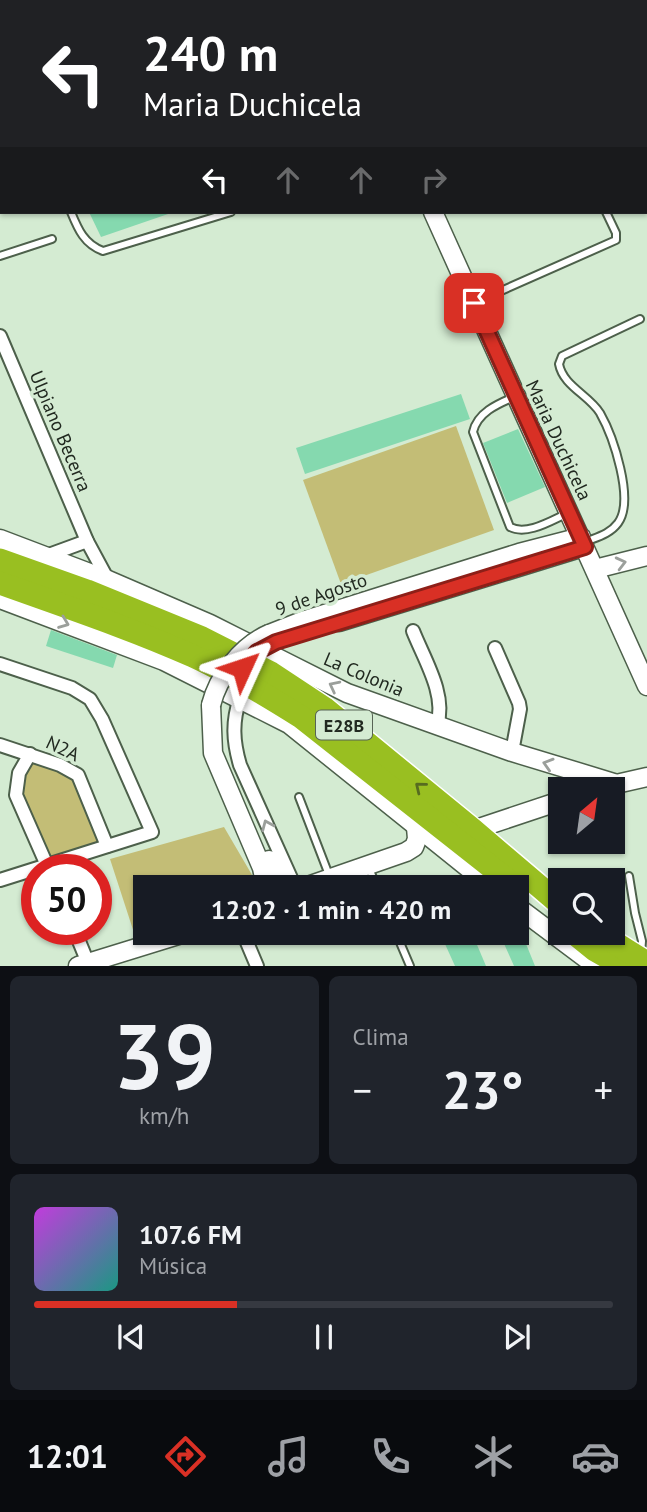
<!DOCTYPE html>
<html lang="es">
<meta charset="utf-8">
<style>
body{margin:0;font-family:"PT Sans",sans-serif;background:#20242c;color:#f1f3f6;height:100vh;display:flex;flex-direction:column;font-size:26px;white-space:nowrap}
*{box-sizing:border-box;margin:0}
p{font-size:23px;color:#9ea1a6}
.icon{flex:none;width:38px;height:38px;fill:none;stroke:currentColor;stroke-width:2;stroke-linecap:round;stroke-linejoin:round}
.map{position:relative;height:966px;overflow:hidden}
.panel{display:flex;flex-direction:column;gap:10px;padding:10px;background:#0d0f14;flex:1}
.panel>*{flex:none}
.guide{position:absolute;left:0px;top:0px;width:648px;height:214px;box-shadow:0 2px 5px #0004;background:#202124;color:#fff;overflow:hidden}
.needle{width:46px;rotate:29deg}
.fabs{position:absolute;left:548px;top:777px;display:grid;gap:14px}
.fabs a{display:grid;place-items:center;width:77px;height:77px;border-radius:0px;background:#171b24;box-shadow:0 2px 5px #0004;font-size:35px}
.speed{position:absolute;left:21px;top:854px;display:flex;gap:14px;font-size:35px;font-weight:700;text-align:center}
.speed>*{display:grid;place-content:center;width:91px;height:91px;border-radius:50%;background:#171b24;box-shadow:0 2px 5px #0004;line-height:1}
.speed .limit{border:10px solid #d22;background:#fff;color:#111}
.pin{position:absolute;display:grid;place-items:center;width:60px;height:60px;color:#fff;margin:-30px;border-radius:14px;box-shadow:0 4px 10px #0006}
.me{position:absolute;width:77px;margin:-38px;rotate:48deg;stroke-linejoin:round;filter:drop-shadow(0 0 5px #0008)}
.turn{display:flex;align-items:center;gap:24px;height:147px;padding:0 28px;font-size:32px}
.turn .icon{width:91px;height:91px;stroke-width:2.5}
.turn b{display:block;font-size:49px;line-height:60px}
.lanes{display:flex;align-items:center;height:66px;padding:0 28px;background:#0003;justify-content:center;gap:35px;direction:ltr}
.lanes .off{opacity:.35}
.big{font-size:52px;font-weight:700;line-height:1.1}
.panel .tile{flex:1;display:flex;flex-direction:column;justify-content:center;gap:10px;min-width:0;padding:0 24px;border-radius:10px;background:#20242c}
.panel .dial{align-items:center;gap:0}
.dial b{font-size:91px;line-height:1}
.song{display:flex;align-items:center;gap:21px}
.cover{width:84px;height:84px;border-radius:10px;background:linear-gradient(135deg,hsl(290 70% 55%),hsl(170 70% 35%))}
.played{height:7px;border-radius:4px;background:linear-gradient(90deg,#d93025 35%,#363941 35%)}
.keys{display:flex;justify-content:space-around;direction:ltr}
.heat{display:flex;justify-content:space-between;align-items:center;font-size:38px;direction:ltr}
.panel .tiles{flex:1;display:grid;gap:10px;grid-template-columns:1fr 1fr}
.tile:last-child{grid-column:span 2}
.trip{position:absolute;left:133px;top:875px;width:396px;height:70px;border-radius:0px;background:#171b24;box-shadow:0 2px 5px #0004;font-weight:700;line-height:70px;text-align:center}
.dock{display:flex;height:112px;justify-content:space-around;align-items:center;background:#090b0e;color:#9ea1a6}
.dock .icon{width:49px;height:49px}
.dock .current{color:#d93025}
.dock b{font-size:32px;color:#f1f3f6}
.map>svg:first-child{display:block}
.green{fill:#c3bd76}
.building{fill:#85d9af}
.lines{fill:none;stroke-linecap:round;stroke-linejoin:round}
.lane-casing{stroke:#4d604b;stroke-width:10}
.street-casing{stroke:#4d604b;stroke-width:16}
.secondary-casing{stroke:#4d604b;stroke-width:21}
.highway-casing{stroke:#fff;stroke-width:26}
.lane{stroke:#fff;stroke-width:6}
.street{stroke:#fff;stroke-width:12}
.secondary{stroke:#fff;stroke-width:18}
.highway{stroke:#99bf21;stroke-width:23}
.secondary-bridge-casing{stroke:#4d604b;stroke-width:21;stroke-linecap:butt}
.secondary-bridge{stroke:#fff;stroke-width:18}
.oneway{stroke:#9b9f9b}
.oneway2{stroke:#576c20}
.route-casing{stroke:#8d1f18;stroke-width:18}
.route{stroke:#d93025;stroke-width:12}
.labels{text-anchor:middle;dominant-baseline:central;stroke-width:7;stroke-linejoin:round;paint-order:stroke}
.shield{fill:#d4ebd2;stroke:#576355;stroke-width:2}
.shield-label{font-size:18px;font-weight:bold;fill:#212920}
.street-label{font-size:19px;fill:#212920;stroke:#d4ebd2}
</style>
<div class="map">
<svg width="647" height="966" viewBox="0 0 647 966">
<rect width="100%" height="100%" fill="#d4ebd2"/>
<!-- green -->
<g class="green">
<polygon points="456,426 494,530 341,584 303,480"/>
<polygon points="32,758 76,779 102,843 48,861 23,801 20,786"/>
<polygon points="224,827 259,887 145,887 145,933 164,933 137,942 110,859"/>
</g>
<!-- building -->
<g class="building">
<polygon points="89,212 171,212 171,213 101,237"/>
<polygon points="461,394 470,419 305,474 296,448"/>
<polygon points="518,429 545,487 507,503 483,443"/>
<polygon points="51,630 117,655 113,668 46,646"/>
<polygon points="520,929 535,966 514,966 501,937 516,933"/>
<polygon points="440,933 472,933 486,966 455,966"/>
</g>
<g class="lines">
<!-- lane casing -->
<g class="lane-casing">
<g id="lane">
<polyline points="273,0 274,2"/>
<polyline points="599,0 600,2"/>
<polyline points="210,2 214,0"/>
<path d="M 71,212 C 78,229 84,244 103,251 L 231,212"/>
<polyline points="0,256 52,239"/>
<polyline points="476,302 616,240 616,233 606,212"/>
<path d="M 514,397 C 497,404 477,413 473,432 L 510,527 C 527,536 552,520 568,513"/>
<path d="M 585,542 C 597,537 610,534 618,523 C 635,500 613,436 600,413 C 589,395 563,386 559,364 L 562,356 L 640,319"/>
<polyline points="299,797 329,875"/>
<polyline points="368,866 377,887"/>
<polyline points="629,876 635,913 642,941 641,954"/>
<polyline points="396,933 410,966"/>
</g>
</g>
<!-- street casing -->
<g class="street-casing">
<g id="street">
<polyline points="641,0 642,2"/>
<polyline points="391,2 396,0"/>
<polyline points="646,11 647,14"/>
<polyline points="0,336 87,541 108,580"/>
<polyline points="46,556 87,541"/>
<path d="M 413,631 C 424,659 447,695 437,725"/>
<polyline points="495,648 519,703 520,709 512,752"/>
<polyline points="0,664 72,688 90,699 102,719 152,832 0,880"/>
<path d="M 240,698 C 232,722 233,741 240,765 L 295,887"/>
<polyline points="0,745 60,765 78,775 107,846"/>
<polyline points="30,754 19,773 16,795 49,870"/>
<polyline points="74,929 88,963"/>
<polyline points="243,933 257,966"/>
</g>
</g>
<!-- secondary casing -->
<g class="secondary-casing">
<g id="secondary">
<polyline points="336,0 336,2"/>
<polyline points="433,212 647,686"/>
<polyline points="0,539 108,580 210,624 347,693 512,752 614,783"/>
<polyline points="595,569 647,556"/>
<polyline points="0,599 164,661 289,724 492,887"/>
<polyline points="339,622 577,549"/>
<polyline points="269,634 302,621 519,553 581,537"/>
<polyline points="211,705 213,753 262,868 266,887"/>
<polyline points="603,787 647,777"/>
<polyline points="473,830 560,801"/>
<polyline points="269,860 276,879 284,887"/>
<polyline points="305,887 406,852 414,847 417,839 416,827"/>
<polyline points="516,906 596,966"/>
<polyline points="78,966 185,933"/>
</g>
</g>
<!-- highway casing -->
<g class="highway-casing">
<g id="highway">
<polyline points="0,560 87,591 202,638 271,673 324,708 473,830 560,904"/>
<path d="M 0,583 C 64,606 130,628 193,656 C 230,673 266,695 301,717 L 509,881"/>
<polyline points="574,933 595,950 623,966"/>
<polyline points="599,933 647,963"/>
</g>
</g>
<!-- lane -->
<use href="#lane" class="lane"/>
<!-- street -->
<use href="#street" class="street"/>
<!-- secondary -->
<use href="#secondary" class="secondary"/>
<!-- highway -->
<use href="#highway" class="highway"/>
<!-- secondary-bridge casing -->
<g class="secondary-bridge-casing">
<path id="secondary-bridge" d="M 211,705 C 218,677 241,646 269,634"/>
</g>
<!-- secondary-bridge -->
<use href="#secondary-bridge" class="secondary-bridge"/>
</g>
<!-- one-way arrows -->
<defs><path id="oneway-chevron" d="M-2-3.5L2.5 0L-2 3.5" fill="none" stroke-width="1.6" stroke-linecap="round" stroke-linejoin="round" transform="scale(1.75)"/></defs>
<g class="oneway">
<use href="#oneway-chevron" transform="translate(621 563) rotate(-14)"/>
<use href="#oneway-chevron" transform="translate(64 623) rotate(21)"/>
<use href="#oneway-chevron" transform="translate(334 686) rotate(-153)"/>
<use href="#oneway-chevron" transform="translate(548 764) rotate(-163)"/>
<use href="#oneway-chevron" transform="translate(267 825) rotate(-113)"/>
</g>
<use class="oneway2" href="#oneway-chevron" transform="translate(420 787) rotate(-141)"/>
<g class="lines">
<!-- route casing -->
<g class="route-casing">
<polyline id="route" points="242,668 257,652 276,642 585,547 474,303"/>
</g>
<!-- route -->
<use href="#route" class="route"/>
</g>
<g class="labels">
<!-- shield labels -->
<rect class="shield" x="316" y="710.5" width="56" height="29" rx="5"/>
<g class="shield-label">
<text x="344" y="725">E28B</text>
</g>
<!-- street labels -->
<g class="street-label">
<text transform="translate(61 431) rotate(67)">Ulpiano Becerra</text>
<text transform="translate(559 440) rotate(65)">Maria Duchicela</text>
<text transform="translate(321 594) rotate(-19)">9 de Agosto</text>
<text transform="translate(364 674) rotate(23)">La Colonia</text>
<text transform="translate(63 748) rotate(25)">N2A</text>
</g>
</g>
</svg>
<div class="fabs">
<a><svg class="needle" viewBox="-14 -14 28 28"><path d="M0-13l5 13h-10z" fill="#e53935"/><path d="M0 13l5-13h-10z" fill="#9ea1a6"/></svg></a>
<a><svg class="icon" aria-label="search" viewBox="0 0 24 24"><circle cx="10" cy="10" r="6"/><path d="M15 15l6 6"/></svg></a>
</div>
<div class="speed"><div class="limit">50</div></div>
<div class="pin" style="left:474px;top:303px;background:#d93025"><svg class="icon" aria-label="arrive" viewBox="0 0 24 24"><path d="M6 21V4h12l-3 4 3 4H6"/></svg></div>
<svg class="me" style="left:242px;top:668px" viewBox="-20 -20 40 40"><path d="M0-17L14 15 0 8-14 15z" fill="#d93025" stroke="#fff" stroke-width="4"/></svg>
<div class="trip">12:02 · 1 min · 420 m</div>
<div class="guide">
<div class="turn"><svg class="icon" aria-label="left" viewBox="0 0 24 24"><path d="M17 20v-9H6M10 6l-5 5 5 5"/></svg><div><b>240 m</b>Maria Duchicela</div></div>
<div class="lanes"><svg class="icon" aria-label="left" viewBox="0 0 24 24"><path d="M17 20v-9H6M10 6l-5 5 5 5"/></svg><svg class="icon off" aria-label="ahead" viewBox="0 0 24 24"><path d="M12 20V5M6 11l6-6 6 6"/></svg><svg class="icon off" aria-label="ahead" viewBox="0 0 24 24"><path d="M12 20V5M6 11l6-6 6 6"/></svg><svg class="icon off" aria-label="right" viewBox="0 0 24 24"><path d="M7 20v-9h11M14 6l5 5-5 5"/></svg></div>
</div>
</div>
<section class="panel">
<div class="tiles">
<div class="tile dial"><b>39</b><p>km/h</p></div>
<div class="tile"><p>Clima</p>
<div class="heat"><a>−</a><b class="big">23°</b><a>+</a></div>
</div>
<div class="tile">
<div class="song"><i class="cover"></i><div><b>107.6 FM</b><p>Música</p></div></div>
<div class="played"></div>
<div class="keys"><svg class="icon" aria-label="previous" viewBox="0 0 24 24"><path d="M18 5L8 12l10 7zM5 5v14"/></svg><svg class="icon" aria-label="pause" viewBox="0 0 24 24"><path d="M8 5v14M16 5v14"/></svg><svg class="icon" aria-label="next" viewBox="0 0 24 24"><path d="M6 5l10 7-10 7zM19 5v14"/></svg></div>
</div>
</div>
</section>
<nav class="dock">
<b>12:01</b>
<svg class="icon current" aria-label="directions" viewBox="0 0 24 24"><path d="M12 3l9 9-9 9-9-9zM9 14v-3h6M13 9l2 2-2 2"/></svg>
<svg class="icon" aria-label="music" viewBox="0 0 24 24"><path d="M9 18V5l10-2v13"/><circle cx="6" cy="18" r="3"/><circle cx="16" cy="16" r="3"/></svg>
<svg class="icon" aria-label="phone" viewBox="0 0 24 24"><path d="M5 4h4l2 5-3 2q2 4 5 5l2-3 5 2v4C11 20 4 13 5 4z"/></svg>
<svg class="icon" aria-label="climate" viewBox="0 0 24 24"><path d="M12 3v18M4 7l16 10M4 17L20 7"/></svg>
<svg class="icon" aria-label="car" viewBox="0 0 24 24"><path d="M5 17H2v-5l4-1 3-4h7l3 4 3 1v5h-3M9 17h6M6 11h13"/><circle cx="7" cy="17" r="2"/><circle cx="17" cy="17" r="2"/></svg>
</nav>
